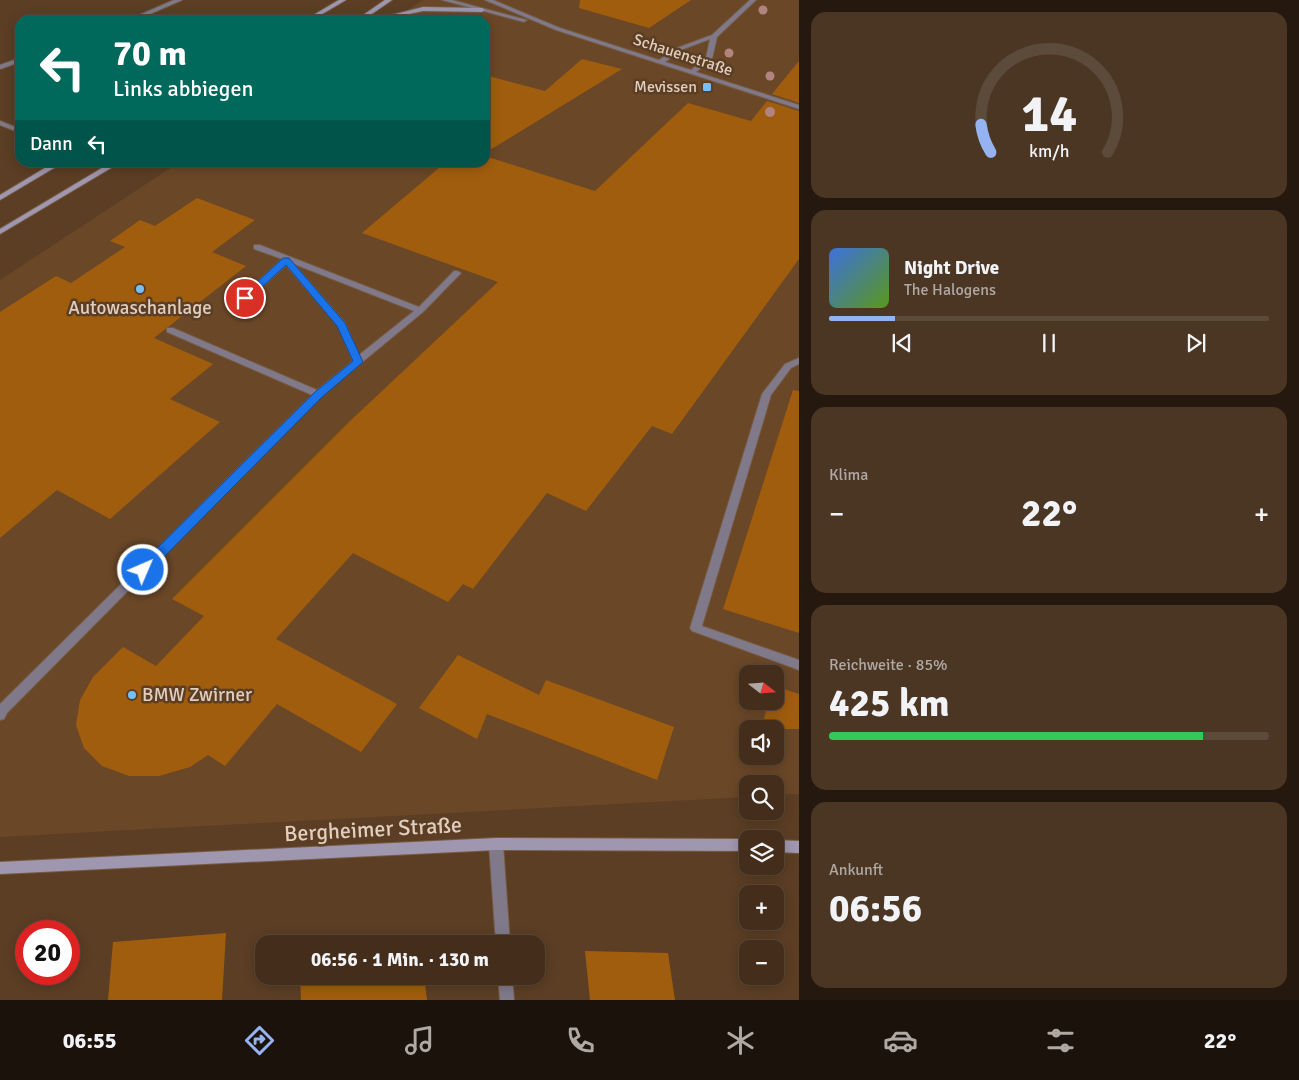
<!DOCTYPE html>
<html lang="de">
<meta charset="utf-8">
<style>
body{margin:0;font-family:Signika,sans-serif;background:#4b3624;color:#f1f3f6;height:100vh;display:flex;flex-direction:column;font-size:19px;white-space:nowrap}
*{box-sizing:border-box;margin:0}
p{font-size:16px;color:#afa8a3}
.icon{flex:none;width:28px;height:28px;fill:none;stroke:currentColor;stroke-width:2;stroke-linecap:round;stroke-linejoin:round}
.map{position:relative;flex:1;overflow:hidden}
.drawer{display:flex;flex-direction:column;gap:12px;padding:12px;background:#25190f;width:500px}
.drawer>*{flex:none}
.guide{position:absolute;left:15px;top:15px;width:475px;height:152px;border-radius:15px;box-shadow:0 2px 12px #0003,0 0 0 1px #5c4a3a;background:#00695c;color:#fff;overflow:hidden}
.needle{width:32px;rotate:107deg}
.controls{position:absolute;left:739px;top:665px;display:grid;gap:10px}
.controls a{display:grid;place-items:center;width:45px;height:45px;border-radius:10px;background:#442e1b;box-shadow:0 2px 12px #0003,0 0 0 1px #5c4a3a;font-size:25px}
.speed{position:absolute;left:15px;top:920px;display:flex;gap:10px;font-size:25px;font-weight:700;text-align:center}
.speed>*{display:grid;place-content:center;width:65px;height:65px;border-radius:50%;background:#442e1b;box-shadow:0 2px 12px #0003,0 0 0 1px #5c4a3a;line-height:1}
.speed .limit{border:8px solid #d22;background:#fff;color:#111}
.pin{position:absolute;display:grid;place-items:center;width:42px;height:42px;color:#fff;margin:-21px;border:2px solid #fff;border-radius:50%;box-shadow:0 1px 5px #0007}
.me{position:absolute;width:55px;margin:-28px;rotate:45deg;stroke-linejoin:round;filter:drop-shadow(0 0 4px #0008)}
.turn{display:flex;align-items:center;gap:18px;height:105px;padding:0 15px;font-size:22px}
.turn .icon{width:65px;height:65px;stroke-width:2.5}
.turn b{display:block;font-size:35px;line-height:42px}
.then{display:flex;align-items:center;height:48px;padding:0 15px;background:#0003;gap:10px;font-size:19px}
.big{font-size:38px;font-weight:700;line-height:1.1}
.drawer .widget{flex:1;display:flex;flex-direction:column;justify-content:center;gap:8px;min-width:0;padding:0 18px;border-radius:15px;background:#4b3624}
.drawer .dial{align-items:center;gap:0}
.dial svg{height:130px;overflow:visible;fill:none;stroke:#5c4a3a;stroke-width:7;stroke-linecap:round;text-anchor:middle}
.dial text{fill:#f1f3f6;stroke:none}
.song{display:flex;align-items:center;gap:15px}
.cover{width:60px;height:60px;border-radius:8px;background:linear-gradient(135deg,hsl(220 70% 55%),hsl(90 70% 35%))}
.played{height:5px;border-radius:2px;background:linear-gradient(90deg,#95b2f1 15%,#5c4a3a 15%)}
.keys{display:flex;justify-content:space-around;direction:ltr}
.heat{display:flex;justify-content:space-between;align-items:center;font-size:28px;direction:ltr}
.charge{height:8px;border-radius:4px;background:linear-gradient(90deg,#34c759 85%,#5c4a3a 0)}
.trip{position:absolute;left:255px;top:935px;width:290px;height:50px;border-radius:15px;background:#442e1b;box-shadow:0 2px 12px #0003,0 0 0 1px #5c4a3a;font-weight:700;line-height:50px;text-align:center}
.dock{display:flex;height:80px;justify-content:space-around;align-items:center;background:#1b120b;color:#afa8a3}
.dock .icon{width:35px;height:35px}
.dock .current{color:#95b2f1}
.dock b{font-size:22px;color:#f1f3f6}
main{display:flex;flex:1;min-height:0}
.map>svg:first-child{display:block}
.built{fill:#6a4727;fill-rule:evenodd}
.building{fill:#a15d0e}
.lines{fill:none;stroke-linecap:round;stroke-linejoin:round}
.lane-casing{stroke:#765b43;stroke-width:2}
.street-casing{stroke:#765b43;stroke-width:2}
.secondary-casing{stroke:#765b43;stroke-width:2}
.lane{fill:#7f798a;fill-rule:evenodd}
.street{fill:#7f798a;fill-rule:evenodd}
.secondary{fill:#9f96af;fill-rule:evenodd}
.tree{fill:#b28480}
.route{fill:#1a73e8;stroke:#114b97}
.poi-dot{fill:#76c0f7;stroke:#5b3e24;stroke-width:2}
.labels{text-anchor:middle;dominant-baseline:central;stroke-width:5;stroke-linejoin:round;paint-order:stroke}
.far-street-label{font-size:16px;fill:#e0cebf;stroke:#5b3e24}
.far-poi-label{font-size:16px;fill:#e0cebf;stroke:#5b3e24;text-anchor:end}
.poi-label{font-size:19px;fill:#e0cebf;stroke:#5b3e24}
.near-street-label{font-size:22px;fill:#e0cebf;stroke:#5b3e24}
</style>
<main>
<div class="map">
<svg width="799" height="1000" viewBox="0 0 799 1000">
<rect width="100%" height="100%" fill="#5b3e24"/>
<!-- built -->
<path class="built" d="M 423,0 L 799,0 L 799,794 L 775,795 L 775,784 L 748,784 L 747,797 L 0,837 L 0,280 L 178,163 L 485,162 L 485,20 L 393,20 ZM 748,674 L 775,674 L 775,701 L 748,701 ZM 748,729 L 775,729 L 775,756 L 748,756 Z"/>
<!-- building -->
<g class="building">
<polygon points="580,0 691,0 649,28 579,8"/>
<polygon points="582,59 622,69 485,153 485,75 545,91"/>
<polygon points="799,61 799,103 772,94"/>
<polygon points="767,101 799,111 799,259 672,434 652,426 586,511 547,493 473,589 463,584 448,602 353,553 276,639 397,704 361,752 277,704 225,766 208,755 190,767 159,776 129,776 102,766 84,748 76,725 80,700 93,677 123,647 156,666 204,616 172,599 349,422 498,282 362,233 446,162 485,162 485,156 595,191 688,103 751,121"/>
<polygon points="197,198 255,220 212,252 246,266 154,338 213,364 170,399 220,422 110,519 57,490 0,538 0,312 56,276 71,283 125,247 110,241 140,220 155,226"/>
<polygon points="793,390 799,391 799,633 723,609"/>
<polygon points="458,655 539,695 546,680 674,727 657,780 487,714 477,739 419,708"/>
<polygon points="775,686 799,694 799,729 761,729 769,701 775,701"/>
<polygon points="226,933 222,1000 108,1000 113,942"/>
<polygon points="585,951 668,953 675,1000 590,1000"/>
<polygon points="300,976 424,976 427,1000 301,1000"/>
</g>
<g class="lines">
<!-- lane casing -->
<g class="lane-casing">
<g id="lane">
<polygon points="0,121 15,127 16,128 13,130 0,125"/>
<path d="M 254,245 L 260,245 L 419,307 L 454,271 L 457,271 L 461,273 L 423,312 L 321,396 L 7,713 L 4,719 L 0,720 L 0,704 L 312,395 L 167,332 L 167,328 L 173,328 L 317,390 L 353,361 L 338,326 L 286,265 L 248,300 L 242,300 L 242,296 L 282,259 L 254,249 ZM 294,264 L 414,311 L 359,355 L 345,323 Z"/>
<polygon points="799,358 799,364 791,368 771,395 702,626 799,660 799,670 692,631 690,628 762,394 785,364"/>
</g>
</g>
<!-- street casing -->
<g class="street-casing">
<g id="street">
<polygon points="174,0 182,0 136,20 128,20"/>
<polygon points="442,0 452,0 527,20 524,22"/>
<path d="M 485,0 L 493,0 L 560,28 L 659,60 L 677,48 L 712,35 L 750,0 L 756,0 L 717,37 L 712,59 L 696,72 L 799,105 L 799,109 L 556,30 ZM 710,39 L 706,58 L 691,70 L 665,62 L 681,50 Z"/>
<polygon points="20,58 20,62 0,69 0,65"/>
<polygon points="496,838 501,840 503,844 510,944 496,944 489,844 491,840"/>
<polygon points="498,976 512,976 514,1000 500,1000"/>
</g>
</g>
<!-- secondary casing -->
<g class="secondary-casing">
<g id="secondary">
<polygon points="339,0 346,0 312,20 305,20"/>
<polygon points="385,0 392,0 363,20 356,20"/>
<polygon points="423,7 482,8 485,10 482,12 423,11 382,20 372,20"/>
<polygon points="55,162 64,162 0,200 0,195"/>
<polygon points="112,162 121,162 0,234 0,229"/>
<polygon points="496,838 748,839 748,851 496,850 0,874 0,862"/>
<polygon points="775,840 799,841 799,853 775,852"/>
</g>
</g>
<!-- lane -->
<use href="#lane" class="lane"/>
<!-- street -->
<use href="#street" class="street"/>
<!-- secondary -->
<use href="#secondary" class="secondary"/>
</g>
<!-- trees -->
<g class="tree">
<circle cx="763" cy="10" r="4.5"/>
<circle cx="729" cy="53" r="4.5"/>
<circle cx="770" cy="76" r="4.5"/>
<circle cx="770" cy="112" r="5"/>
</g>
<!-- route -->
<polygon class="route" points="283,258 289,258 345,323 363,362 322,397 148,573 139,573 137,570 139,566 315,392 353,361 337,326 286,265 248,300 240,298"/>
<!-- markers -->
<g class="poi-dot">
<rect x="702" y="82" width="10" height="10" rx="2.5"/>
<circle cx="140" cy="289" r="5"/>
<circle cx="132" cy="695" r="5"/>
</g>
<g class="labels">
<!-- far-street labels -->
<g class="far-street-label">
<text transform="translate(683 55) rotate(18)">Schauenstraße</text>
</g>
<!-- far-poi labels -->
<g class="far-poi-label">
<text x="697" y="87">Mevissen</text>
</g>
<!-- poi labels -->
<g class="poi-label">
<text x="140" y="308">Autowaschanlage</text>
<text x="142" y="695" text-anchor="start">BMW Zwirner</text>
</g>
<!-- near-street labels -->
<g class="near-street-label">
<text transform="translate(373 829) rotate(-3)">Bergheimer Straße</text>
</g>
</g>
</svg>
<div class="controls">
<a><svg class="needle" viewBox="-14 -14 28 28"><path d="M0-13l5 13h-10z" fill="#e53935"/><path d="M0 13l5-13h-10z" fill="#afa8a3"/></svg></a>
<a><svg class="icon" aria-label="sound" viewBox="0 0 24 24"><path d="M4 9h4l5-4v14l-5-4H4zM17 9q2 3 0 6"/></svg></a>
<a><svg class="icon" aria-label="search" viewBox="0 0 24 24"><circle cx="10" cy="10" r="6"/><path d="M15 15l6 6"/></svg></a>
<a><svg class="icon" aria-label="layers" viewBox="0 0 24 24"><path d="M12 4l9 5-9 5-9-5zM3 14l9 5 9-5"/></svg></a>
<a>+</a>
<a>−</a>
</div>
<div class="speed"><div class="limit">20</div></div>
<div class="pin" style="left:245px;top:298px;background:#d93025"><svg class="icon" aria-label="arrive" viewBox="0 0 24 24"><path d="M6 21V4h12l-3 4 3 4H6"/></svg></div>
<svg class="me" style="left:143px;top:570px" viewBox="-20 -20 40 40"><circle r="17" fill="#1a73e8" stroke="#fff" stroke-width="3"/><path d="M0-11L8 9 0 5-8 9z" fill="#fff"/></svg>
<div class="trip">06:56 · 1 Min. · 130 m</div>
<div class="guide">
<div class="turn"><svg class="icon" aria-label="left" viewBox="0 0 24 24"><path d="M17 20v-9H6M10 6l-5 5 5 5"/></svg><div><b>70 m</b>Links abbiegen</div></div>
<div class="then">Dann<svg class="icon" aria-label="left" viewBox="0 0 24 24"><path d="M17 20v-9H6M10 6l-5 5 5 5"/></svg></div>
</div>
</div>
<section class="drawer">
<div class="widget dial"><svg viewBox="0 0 100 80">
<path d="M14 69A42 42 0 1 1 86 69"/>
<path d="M14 69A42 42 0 0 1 8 52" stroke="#95b2f1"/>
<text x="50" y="56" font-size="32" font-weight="700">14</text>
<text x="50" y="72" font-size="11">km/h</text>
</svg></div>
<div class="widget">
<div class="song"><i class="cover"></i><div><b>Night Drive</b><p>The Halogens</p></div></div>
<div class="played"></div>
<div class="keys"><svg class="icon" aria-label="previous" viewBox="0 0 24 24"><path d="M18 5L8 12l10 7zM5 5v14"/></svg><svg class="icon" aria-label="pause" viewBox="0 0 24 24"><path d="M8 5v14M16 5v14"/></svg><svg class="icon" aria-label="next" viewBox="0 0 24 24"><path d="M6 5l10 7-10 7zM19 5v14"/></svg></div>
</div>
<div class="widget"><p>Klima</p>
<div class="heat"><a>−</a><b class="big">22°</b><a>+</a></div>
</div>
<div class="widget"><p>Reichweite · 85%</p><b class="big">425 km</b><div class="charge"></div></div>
<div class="widget"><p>Ankunft</p><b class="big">06:56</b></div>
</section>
</main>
<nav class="dock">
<b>06:55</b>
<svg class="icon current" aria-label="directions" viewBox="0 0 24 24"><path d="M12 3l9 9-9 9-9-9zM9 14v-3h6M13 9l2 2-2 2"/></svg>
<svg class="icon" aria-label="music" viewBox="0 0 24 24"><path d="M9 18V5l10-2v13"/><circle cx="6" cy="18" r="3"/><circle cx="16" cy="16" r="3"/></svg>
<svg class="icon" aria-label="phone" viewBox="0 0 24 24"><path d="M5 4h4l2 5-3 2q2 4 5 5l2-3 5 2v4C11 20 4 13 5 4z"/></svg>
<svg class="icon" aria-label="climate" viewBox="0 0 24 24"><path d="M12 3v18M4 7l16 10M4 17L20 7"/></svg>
<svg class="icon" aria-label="car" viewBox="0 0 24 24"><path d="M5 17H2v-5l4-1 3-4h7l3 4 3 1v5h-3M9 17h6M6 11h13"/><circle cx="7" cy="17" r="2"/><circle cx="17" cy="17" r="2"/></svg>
<svg class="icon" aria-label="filters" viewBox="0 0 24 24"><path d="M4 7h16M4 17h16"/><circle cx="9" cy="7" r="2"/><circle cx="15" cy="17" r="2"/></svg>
<b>22°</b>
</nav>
